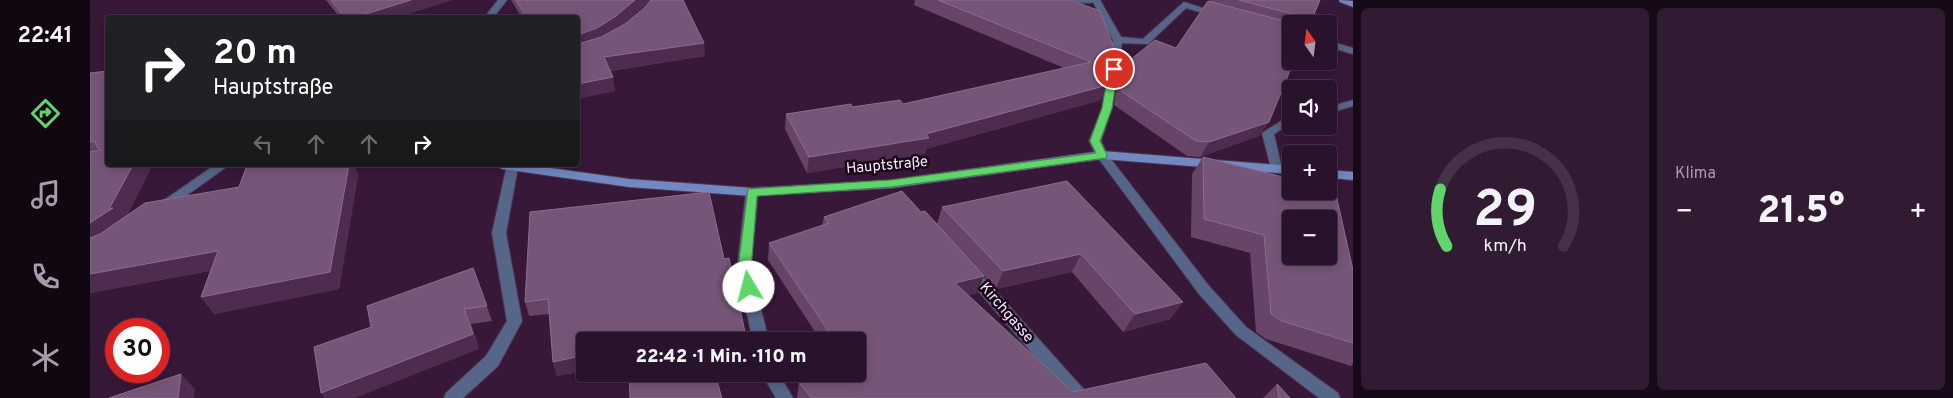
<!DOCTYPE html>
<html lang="de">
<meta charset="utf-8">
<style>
body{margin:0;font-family:Overpass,sans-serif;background:#311b33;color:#f1f3f6;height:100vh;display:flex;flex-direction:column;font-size:19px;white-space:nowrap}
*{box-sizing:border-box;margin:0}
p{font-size:16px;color:#a59ea9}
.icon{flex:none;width:28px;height:28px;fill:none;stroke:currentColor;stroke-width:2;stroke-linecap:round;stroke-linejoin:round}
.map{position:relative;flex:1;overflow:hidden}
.drawer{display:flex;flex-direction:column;gap:8px;padding:8px;background:#170a18;width:600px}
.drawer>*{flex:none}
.guide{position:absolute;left:15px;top:15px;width:475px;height:152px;border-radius:5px;box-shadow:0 2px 12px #0003,0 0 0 1px #453247;background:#202124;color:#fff;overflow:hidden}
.needle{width:32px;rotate:346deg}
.tools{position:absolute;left:1192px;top:15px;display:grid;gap:10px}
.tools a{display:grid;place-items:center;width:55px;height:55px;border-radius:5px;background:#29122b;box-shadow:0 2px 12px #0003,0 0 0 1px #453247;font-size:25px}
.speed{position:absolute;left:15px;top:318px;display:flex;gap:10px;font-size:25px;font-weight:700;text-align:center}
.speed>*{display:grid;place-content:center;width:65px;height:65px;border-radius:50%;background:#29122b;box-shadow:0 2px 12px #0003,0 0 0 1px #453247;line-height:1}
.speed .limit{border:8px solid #d22;background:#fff;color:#111}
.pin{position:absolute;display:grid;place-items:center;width:42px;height:42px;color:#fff;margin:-21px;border:2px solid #fff;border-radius:50%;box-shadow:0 1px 5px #0007}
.me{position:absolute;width:55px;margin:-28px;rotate:352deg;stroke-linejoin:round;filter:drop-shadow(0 0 4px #0008)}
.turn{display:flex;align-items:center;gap:18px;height:105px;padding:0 25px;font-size:22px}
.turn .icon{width:65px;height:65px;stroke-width:2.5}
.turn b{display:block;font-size:35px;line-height:42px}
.lanes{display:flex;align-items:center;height:48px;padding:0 25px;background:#0003;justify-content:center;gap:25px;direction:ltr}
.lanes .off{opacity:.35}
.big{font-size:38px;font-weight:800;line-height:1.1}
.drawer .widget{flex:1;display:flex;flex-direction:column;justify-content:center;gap:8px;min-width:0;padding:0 18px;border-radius:8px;background:#311b33}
.drawer .dial{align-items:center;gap:0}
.dial svg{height:130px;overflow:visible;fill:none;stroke:#453247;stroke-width:7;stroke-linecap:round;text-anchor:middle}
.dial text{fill:#f1f3f6;stroke:none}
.heat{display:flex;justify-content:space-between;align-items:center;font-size:28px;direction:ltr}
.drawer .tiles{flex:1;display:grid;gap:8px;grid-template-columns:repeat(2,1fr)}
.trip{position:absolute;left:486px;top:332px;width:290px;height:50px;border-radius:5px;background:#29122b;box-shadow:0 2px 12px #0003,0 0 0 1px #453247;font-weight:800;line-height:50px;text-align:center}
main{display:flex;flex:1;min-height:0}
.tabs{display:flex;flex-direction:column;width:90px;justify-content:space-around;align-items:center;background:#100711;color:#a59ea9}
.tabs .icon{width:35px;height:35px}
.tabs .selected{color:#60d56a}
.tabs b{font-size:22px;color:#f1f3f6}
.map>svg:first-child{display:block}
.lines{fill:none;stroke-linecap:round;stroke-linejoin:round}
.lane-casing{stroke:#523554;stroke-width:2}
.street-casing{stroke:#523554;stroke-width:2}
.secondary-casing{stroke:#523554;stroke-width:2}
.lane{fill:#566688;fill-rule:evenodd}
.street{fill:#566688;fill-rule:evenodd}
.secondary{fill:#7189c0;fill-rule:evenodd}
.wall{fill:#664568}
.shaded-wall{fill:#4d2c4f}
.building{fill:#765678;stroke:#8b6d8c;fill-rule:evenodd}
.route{fill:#60d56a;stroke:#3e8a45}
.labels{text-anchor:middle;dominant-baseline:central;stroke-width:5;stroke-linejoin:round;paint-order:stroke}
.street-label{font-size:15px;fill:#fae5fb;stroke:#170917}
</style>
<main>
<nav class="tabs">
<b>22:41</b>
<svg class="icon selected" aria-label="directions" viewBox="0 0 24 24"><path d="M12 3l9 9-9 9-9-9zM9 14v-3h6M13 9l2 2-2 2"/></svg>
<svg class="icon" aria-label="music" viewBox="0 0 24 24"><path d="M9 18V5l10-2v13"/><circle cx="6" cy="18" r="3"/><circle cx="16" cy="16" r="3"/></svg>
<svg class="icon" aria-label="phone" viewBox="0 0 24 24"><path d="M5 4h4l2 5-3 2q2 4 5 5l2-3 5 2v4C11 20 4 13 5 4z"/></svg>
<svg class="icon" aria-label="climate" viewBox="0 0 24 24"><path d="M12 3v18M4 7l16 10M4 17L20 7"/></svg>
</nav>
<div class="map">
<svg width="1263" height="398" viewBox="0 0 1263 398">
<rect width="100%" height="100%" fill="#371839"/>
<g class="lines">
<!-- lane casing -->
<g class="lane-casing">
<g id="lane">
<path d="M 983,0 L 1010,0 C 1004,4 989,4 983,0 Z"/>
<polygon points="125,165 139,165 75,211 67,211 65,208 67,205"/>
</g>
</g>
<!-- street casing -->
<g class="street-casing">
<g id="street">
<polygon points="408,0 417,0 403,18 394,18"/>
<polygon points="1002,0 1010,0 1031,37 1053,39 1094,2 1131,14 1127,17 1096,8 1058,44 1032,43 1022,108 1011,141 1017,154 1119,286 1156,327 1248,393 1250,398 1229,398 1146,335 1109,294 1006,155 999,141 1012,108 1023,40"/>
<polygon points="1239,41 1263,48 1263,54 1239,47"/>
<polygon points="1263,100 1263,106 1239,113 1239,107"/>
<polygon points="1201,115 1201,123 1184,134 1192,169 1186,173 1182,172 1172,133"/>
<polygon points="417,165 427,165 428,167 416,233 432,321 408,366 373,398 354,398 356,393 396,356 417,321 402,233"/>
<polygon points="662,188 668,192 661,269 679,341 663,341 647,269 656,192"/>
<polygon points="881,268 886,269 997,393 999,398 981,398 876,277 874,273 876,269"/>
<polygon points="672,374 689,374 703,398 686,398"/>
</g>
</g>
<!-- secondary casing -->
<g class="secondary-casing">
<g id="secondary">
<polygon points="1249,0 1263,1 1263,7 1250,2"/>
<polygon points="1012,151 1201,166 1201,174 1012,159 801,188 662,196 539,187 412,169 406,165 439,165 539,179 662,188 801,180"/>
<polygon points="1239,170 1263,172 1263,180 1239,178"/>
</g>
</g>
<!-- lane -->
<use href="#lane" class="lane"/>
<!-- street -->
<use href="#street" class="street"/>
<!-- secondary -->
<use href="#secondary" class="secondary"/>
</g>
<!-- wall -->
<g class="wall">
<polygon points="236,0 362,0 305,18 250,18"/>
<polygon points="421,0 560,0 533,25 615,56 520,71 525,91 488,18 432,18"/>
<polygon points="825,0 981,0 1020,70 1017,77 1011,100 836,149 835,154 717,173 695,129 696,114 813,104 974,68 824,5"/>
<polygon points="1120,0 1230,0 1220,24 1201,24 1169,136 1110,157 1097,156 1024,105 1028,78 1035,64 1086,48"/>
<polygon points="0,73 38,214 149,187 157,165 263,165 268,175 249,289 124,314 111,297 120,271 0,293"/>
<polygon points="1113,157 1263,270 1263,364 1261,366 1176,339 1166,332 1160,253 1101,237 1102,174"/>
<polygon points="977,181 1093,302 1080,319 1033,332 982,272 906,289 894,276 887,293 878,295 983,392 1146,398 707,398 709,382 768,374 768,341 731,341 678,260 679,243 732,226 734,217 831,212 847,224 852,207"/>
<polygon points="634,259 655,332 655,341 495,341 495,371 467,376 463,362 459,314 439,316 435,302"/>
<polygon points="383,268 402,321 381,324 389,349 281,327"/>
<polygon points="1187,384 1200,398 1173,398"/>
</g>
<!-- shaded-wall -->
<g class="shaded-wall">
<polygon points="321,0 362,0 305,18 263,18"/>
<polygon points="545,0 560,0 528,30 488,49 488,35"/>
<polygon points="614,43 615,56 516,71 514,57"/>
<polygon points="523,77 525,91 488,99 488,84"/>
<polygon points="1018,85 1011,100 836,149 835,154 717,173 719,157 836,134"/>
<polygon points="1179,122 1169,136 1110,157 1119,142"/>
<polygon points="43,165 63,165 34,222 0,246 0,223"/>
<polygon points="259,165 263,165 268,175 249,289 124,314 111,297"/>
<polygon points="128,251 140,267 0,293 0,274"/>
<polygon points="991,254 982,272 906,289 913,271"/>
<polygon points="894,276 887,293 859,300 865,283"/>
<polygon points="1093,302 1080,319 1033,332 1045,314"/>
<polygon points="374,309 389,349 265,398 234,398 231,393"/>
<polygon points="495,355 495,371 467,376 463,362"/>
<polygon points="91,374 105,389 104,398 88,398"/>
</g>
<!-- building -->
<g class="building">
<polygon points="241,0 321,0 263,18 255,18"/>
<polygon points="426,0 545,0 526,16 507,28 488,35 488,18 437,18"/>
<polygon points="561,0 593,0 614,43 514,57 523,77 488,84 488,44 511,37 535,24 555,7"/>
<polygon points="848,0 981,0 1010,11 1024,48 1020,70 1015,68 1017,78 1020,76 1018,85 836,134 839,138 719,157 696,114 761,104 762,107 810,100 813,104 1001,62"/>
<polygon points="1149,0 1230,0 1220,24 1211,24 1210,16"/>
<polygon points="1118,1 1206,24 1201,24 1201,61 1204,61 1179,122 1119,142 1106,141 1031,91 1035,64 1065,40 1086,48"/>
<polygon points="18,71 18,165 43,165 19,209 23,208 0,223 0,152 11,150 7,147 5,141 0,142 0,73"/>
<path d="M 1113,157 L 1201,179 L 1201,191 L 1239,191 L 1239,188 L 1245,190 L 1263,270 L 1263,343 L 1192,321 L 1181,314 L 1174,235 L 1114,219 ZM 1201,219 L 1239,219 L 1239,256 L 1201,256 Z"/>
<polygon points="157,165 259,165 240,272 111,297 128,251 0,274 0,238 10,234 55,203 149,187"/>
<polygon points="977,181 1093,302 1045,314 991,254 913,271 852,207"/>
<polygon points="812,191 831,212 835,211 894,276 865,283 983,392 1116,363 1146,398 721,398 709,382 725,374 768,374 768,341 745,341 679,243 739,223 734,217"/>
<polygon points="619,192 634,259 639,258 655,332 615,337 616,341 495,341 495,355 463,362 458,299 435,302 440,212"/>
<polygon points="383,268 397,306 374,309 383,334 231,393 224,347 281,327 277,306"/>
<polygon points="91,374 88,398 19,398"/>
<polygon points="539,374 625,374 632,398 540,398"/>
<polygon points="1187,384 1200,398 1189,398"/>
</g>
<!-- route -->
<polygon class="route" points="1024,66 1028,69 1022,108 1010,141 1017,155 1016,158 801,187 667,196 661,269 665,287 663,291 654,291 648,269 658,189 801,180 1006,153 1000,141 1012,108 1019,69"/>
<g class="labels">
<!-- street labels -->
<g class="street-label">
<text transform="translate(797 166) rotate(-5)">Hauptstraße</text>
<text transform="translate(916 313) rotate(49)">Kirchgasse</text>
</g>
</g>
</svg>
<div class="tools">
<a><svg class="needle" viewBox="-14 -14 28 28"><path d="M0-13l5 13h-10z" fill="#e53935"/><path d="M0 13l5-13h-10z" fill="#a59ea9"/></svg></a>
<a><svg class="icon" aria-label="sound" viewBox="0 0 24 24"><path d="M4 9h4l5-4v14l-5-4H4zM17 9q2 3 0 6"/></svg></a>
<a>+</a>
<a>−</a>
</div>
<div class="speed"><div class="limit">30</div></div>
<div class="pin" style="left:1024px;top:69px;background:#d93025"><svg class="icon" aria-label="arrive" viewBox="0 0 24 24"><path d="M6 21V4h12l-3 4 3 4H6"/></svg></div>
<svg class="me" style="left:659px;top:287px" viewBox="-20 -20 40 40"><circle r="19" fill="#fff"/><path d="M0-13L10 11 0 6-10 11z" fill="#60d56a"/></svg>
<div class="trip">22:42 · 1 Min. · 110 m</div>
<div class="guide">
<div class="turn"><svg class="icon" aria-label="right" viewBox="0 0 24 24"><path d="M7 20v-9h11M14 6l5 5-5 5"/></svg><div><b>20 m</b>Hauptstraße</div></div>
<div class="lanes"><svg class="icon off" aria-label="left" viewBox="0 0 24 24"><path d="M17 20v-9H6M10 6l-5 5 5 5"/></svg><svg class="icon off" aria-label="ahead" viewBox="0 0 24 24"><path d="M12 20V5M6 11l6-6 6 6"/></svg><svg class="icon off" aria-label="ahead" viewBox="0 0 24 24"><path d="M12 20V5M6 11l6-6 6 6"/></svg><svg class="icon" aria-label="right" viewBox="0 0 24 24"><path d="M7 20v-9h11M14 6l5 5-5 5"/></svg></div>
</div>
</div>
<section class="drawer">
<div class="tiles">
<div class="widget dial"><svg viewBox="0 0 100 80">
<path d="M14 69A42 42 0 1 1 86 69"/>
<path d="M14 69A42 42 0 0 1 10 34" stroke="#60d56a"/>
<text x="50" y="56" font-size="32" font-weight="700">29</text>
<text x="50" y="72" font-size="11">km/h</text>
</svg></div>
<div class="widget"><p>Klima</p>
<div class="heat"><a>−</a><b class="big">21.5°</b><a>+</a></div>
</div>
</div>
</section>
</main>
